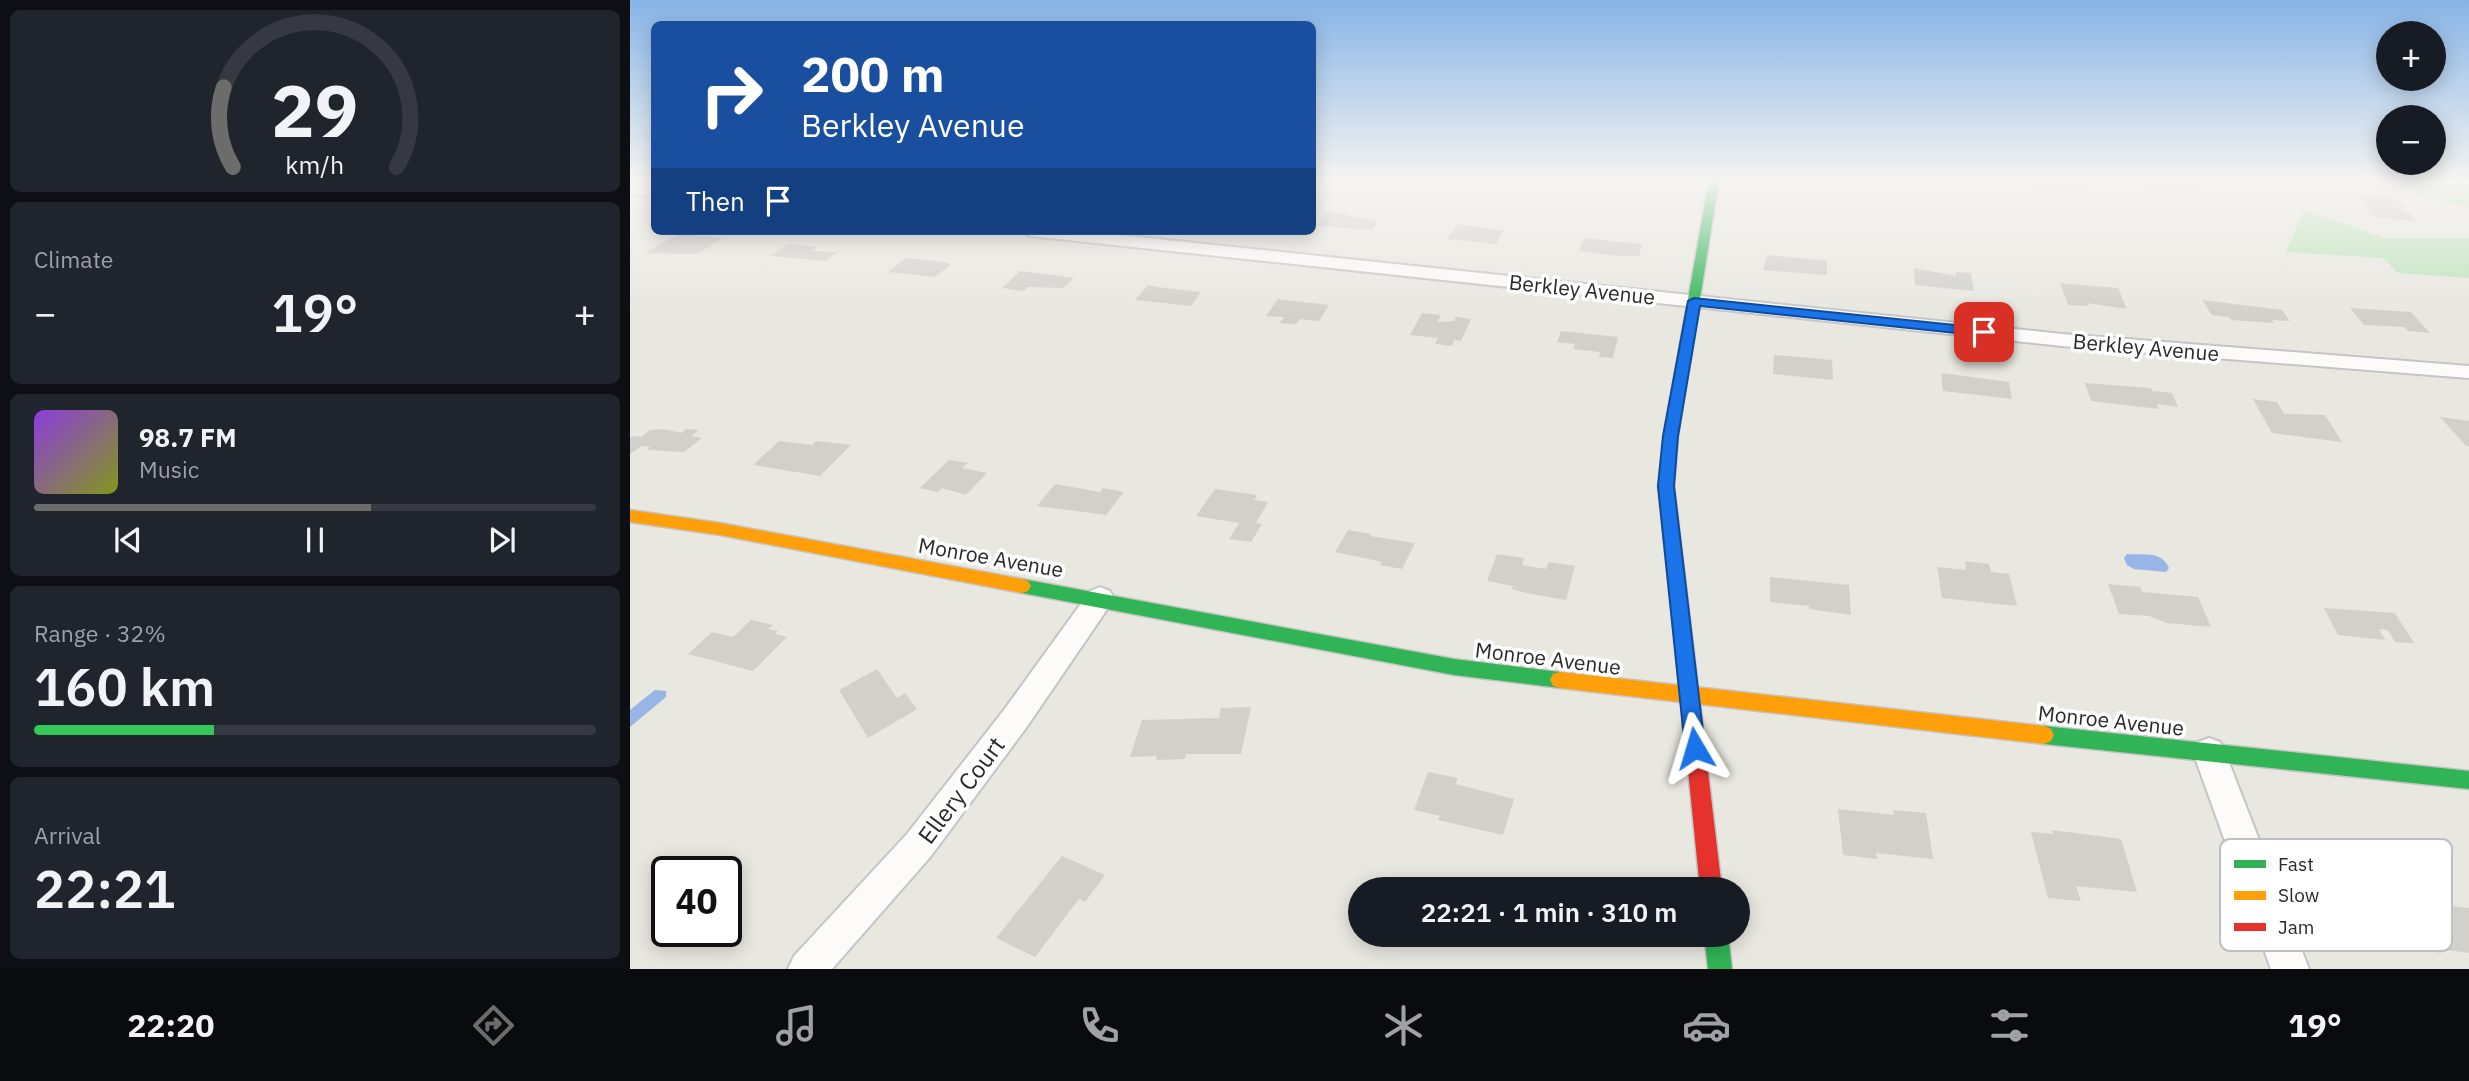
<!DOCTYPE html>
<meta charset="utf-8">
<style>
body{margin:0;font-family:"IBM Plex Sans",sans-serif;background:#20242c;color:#f1f3f6;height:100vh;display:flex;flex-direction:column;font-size:26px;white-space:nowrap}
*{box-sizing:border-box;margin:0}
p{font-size:23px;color:#9ea1a6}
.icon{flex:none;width:38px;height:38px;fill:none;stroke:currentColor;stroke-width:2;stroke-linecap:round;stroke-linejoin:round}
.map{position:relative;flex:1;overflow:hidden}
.drawer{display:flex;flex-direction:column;gap:10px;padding:10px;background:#0d0f14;width:630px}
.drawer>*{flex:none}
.top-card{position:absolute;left:21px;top:21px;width:665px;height:214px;border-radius:10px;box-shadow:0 4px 18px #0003;background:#1a4fa0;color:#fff;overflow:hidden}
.buttons{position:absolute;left:1746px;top:21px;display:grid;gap:14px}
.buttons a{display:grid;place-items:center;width:70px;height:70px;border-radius:50%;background:#171b24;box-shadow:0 4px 18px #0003;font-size:35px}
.speed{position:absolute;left:21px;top:856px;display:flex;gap:14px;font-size:35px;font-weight:700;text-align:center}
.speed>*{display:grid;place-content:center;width:91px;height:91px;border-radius:50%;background:#171b24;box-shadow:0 4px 18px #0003;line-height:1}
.speed .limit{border:4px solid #111;border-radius:10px;background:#fff;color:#111}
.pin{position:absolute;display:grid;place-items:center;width:60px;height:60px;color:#fff;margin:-30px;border-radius:14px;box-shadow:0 4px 10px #0006}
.me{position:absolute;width:77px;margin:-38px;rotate:353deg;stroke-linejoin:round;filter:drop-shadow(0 0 5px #0008)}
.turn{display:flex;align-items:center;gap:24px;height:147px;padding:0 35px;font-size:32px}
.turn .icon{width:91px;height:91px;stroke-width:2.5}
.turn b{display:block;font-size:49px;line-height:60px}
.then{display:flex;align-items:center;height:66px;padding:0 35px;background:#0003;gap:14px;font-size:26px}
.big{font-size:52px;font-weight:600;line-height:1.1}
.drawer .widget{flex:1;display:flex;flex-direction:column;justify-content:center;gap:10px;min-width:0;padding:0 24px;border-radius:10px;background:#20242c}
.drawer .dial{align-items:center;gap:0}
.dial svg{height:182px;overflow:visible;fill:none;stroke:#363941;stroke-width:7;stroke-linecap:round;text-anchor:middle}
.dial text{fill:#f1f3f6;stroke:none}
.song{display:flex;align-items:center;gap:21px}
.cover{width:84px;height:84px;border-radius:10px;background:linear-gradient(135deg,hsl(270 70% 55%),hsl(70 70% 35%))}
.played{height:7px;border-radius:4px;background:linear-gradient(90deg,#6c6c6a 60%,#363941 60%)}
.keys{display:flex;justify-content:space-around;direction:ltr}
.heat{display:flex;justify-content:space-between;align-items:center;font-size:38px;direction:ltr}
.charge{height:10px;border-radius:5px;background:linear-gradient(90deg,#34c759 32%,#363941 0)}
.trip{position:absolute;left:718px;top:877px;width:402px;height:70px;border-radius:35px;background:#171b24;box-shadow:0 4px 18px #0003;font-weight:600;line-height:70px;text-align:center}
.dock{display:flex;height:112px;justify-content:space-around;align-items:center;background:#090b0e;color:#9ea1a6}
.dock .icon{width:49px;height:49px}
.dock .on{color:#6c6c6a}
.dock b{font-size:32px;color:#f1f3f6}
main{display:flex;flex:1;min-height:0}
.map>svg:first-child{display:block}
.green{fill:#bee3bb}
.water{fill:#97b5e6}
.building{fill:#d1d0cb}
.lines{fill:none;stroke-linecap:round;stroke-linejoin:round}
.street-casing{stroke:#c6c5c5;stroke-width:4}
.fast-casing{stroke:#c6c5c5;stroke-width:3}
.slow-casing{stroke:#c6c5c5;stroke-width:3}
.jam-casing{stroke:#c6c5c5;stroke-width:3}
.street{fill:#fcfbfa;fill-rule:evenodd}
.fast{fill:#30b455;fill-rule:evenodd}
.slow{fill:#ff9f0a;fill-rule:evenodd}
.jam{fill:#e5322d;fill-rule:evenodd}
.route{fill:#1a73e8;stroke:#114b97;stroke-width:2}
.labels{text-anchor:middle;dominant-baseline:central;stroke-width:7;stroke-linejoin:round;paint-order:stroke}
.street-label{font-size:21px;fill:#2a2a2a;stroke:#fff}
.near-street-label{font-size:24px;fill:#2a2a2a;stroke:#fff}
.key{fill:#fff;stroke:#bfbfbf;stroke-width:2}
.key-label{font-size:19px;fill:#2a2a2a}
</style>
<main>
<section class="drawer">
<div class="widget dial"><svg viewBox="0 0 100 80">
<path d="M14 69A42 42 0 1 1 86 69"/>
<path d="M14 69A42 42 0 0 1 10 34" stroke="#6c6c6a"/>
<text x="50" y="56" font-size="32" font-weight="700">29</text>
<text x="50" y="72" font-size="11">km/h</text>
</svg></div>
<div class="widget"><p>Climate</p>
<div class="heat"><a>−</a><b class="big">19°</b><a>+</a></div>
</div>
<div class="widget">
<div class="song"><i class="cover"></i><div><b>98.7 FM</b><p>Music</p></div></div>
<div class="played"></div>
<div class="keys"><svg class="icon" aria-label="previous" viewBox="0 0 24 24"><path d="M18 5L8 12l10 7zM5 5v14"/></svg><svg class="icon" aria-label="pause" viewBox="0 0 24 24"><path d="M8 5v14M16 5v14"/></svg><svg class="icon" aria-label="next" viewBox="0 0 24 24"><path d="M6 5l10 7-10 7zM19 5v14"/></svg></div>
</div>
<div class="widget"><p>Range · 32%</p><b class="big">160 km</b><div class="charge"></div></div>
<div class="widget"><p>Arrival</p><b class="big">22:21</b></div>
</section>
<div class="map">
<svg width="1839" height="969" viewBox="0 0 1839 969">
<rect width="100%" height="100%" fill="#e8e7e0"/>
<!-- green -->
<g class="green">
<polygon points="1735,180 1839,180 1839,208"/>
<polygon points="1674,210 1754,238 1839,238 1839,278 1768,273 1753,258 1656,252"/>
</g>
<!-- water -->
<g class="water">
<path d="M 1497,554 C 1514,555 1532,551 1539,568 L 1536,572 L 1504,569 L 1497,565 L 1494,558 Z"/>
<polygon points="25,690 36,691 36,697 0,727 0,710"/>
</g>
<!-- building -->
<g class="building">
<polygon points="1280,180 1327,180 1328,186 1280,182"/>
<polygon points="1514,180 1568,180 1577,184 1569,187 1564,184 1533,194 1509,182"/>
<polygon points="1449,182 1456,191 1427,194 1425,191 1411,191 1405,183"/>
<polygon points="1728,194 1766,198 1774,208 1770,208 1773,212 1780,213 1786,221 1744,217"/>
<polygon points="697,212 719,214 717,216 748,221 742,230 687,226"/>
<polygon points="828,224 874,231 866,244 817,239"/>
<polygon points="50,233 93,238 67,254 15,253"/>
<polygon points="954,238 1012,244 1009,256 989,256 949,251"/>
<polygon points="158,244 188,247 182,251 208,252 195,261 140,256"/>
<polygon points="1137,255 1197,261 1197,275 1133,270"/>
<polygon points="276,258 313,262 321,264 305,277 258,272"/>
<polygon points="1284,268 1326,276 1326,272 1341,273 1344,291 1285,285"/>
<polygon points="390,271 423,275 444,278 433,288 398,287 394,291 372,288"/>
<polygon points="1430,283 1488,288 1497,309 1457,303 1458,306 1438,305"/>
<polygon points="518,285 535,288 571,292 561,306 505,300"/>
<polygon points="648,299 699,305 689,321 670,319 666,324 650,323 654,317 636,316"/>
<polygon points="1572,300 1652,310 1660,321 1642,320 1644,323 1602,320 1599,317 1582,315"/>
<polygon points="1720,308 1781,312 1800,333 1778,331 1774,327 1734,325"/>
<polygon points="792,313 811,315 807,322 824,321 826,317 841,319 831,341 824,340 822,346 805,344 808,338 780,335"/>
<polygon points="931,331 988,337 983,358 969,357 970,352 943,349 945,344 927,342"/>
<polygon points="1144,355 1202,360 1203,380 1143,374"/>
<polygon points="1311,373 1379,382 1382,399 1313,391"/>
<polygon points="1455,383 1521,388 1522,391 1542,393 1548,407 1527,404 1529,409 1461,401"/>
<polygon points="1623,399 1647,402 1654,414 1695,415 1712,442 1642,433"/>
<polygon points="1810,417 1839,421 1839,446 1836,446"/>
<polygon points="33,429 51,433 56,429 69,430 61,436 72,438 54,452 17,450 20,447 12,446 0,454 0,438 3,436 11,437 20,430"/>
<polygon points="149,441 182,445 186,441 221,445 190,476 123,465"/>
<polygon points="319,460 338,463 332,468 357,473 336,495 312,488 308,492 290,488"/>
<polygon points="425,484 470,492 473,488 494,492 476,515 407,506"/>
<polygon points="585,489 627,495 624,500 638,502 626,523 632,524 621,542 599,539 609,523 566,516"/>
<polygon points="718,530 741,534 740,536 785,543 772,569 750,565 752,562 705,552"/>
<polygon points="867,554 894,558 892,565 916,569 919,562 945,566 936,600 896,593 882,589 883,586 857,581"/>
<polygon points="1335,561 1359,564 1361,572 1379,574 1387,606 1312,598 1307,567 1336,570"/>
<polygon points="1140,577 1219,585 1221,615 1179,609 1179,606 1140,602"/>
<polygon points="1478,584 1510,587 1512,592 1568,597 1581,627 1537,623 1519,616 1489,614"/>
<polygon points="1694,608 1765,613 1784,643 1765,642 1758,630 1749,629 1755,640 1708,635"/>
<polygon points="121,620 143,625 138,629 148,631 145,634 157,637 123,671 58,654 82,632 103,637"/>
<polygon points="247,669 267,698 275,693 287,709 238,738 209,690"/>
<polygon points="621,707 611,754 556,754 555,759 526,760 527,756 500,757 512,720 589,718 591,708"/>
<polygon points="798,772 828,778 825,784 884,799 873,835 808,820 810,816 784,810"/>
<polygon points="1208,809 1264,815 1263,810 1296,813 1303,859 1246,853 1247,859 1213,855"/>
<polygon points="1422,830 1491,839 1507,892 1446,886 1451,901 1418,898 1401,832 1423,834"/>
<polygon points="432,856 475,875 455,902 449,899 405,957 366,938"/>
<polygon points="1746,897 1839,908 1839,953 1810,949 1812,953 1769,947"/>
</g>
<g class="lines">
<!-- street casing -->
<g class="street-casing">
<g id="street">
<polygon points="0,184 24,186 24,196 0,194"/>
<polygon points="391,231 451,231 1432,334 1839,366 1839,378 1432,346 400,236"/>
<polygon points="470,587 480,591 484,598 480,605 396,728 301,856 202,969 158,969 164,956 277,834 374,710 460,591"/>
<polygon points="1579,738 1590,742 1595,752 1679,969 1641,969 1563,752 1568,742"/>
</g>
</g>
<!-- fast casing -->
<g class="fast-casing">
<g id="fast">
<polygon points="1079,180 1089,180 1048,436 1044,486 1066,671 1064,676 1057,679 1050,676 1048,671 1028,486 1034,436"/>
<polygon points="392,579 824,659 930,672 937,674 940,680 937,686 930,688 824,675 392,593 386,591 383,586 386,581"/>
<polygon points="1414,726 1839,771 1839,789 1414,744 1407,741 1404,735 1407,729"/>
<polygon points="1074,934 1098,934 1102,969 1078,969"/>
</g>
</g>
<!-- slow casing -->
<g class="slow-casing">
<g id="slow">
<polygon points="0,510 90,523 392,579 398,581 401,586 398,591 392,593 90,535 0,522"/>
<polygon points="930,672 1414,726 1421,729 1424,735 1421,741 1414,744 930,688 923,686 920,680 923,674"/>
</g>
</g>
<!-- jam casing -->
<g class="jam-casing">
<polygon id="jam" points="1057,663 1064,666 1066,671 1092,889 1070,889 1048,671 1050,666"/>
</g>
<!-- street -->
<use href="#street" class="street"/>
<!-- fast -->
<use href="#fast" class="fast"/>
<!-- slow -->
<use href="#slow" class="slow"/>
<!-- jam -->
<use href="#jam" class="jam"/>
</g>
<!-- sky -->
<linearGradient id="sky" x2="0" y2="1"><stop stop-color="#87b4e7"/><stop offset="0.57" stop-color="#f5f4f1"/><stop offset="1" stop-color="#f5f4f1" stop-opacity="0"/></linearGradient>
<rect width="1839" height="316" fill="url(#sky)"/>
<!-- route -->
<polygon class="route" points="1064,298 1354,328 1360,332 1354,336 1070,306 1048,436 1044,486 1075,748 1072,754 1065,757 1058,754 1055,748 1028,486 1033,436 1058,301"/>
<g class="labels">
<!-- street labels -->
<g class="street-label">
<text transform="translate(952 289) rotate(6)">Berkley Avenue</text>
<text transform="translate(1516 347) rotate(5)">Berkley Avenue</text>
<text transform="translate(361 557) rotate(10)">Monroe Avenue</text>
<text transform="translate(918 658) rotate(7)">Monroe Avenue</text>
<text transform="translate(1481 720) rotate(6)">Monroe Avenue</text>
</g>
<!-- near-street labels -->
<g class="near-street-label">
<text transform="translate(331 790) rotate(-53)">Ellery Court</text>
</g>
</g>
<!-- legend -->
<rect x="1590" y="839" width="232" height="112" rx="10" class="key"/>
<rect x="1604" y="860" width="32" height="8" fill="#30b455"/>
<rect x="1604" y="891" width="32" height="9" fill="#ff9f0a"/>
<rect x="1604" y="923" width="32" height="8" fill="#e5322d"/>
<g class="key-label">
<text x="1648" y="871">Fast</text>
<text x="1648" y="902">Slow</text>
<text x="1648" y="934">Jam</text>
</g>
</svg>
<div class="buttons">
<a>+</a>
<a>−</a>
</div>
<div class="speed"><div class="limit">40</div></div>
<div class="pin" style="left:1354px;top:332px;background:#d93025"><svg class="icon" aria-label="arrive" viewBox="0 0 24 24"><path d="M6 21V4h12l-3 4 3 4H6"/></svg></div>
<svg class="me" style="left:1065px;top:748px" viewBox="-20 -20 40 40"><path d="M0-17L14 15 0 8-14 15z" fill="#1a73e8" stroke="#fff" stroke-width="4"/></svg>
<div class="trip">22:21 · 1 min · 310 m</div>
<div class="top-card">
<div class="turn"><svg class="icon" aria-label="right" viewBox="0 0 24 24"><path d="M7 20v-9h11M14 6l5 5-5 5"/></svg><div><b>200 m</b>Berkley Avenue</div></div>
<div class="then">Then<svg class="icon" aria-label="arrive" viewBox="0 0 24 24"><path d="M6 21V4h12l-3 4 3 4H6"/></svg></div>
</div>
</div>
</main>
<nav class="dock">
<b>22:20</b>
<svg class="icon on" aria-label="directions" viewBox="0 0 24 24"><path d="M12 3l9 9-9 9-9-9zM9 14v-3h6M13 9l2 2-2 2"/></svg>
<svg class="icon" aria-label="music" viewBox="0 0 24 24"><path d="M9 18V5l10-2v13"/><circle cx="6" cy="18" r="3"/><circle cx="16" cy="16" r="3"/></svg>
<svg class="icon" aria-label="phone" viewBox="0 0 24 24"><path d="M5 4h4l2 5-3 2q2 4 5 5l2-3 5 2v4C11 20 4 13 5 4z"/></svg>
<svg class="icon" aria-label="climate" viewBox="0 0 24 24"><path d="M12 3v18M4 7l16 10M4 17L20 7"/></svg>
<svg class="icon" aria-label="car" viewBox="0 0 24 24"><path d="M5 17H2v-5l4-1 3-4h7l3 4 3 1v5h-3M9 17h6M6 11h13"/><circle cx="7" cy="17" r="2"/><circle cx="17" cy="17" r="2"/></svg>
<svg class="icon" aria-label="filters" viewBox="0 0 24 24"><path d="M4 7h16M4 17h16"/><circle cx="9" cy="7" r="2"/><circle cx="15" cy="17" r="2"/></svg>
<b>19°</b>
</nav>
